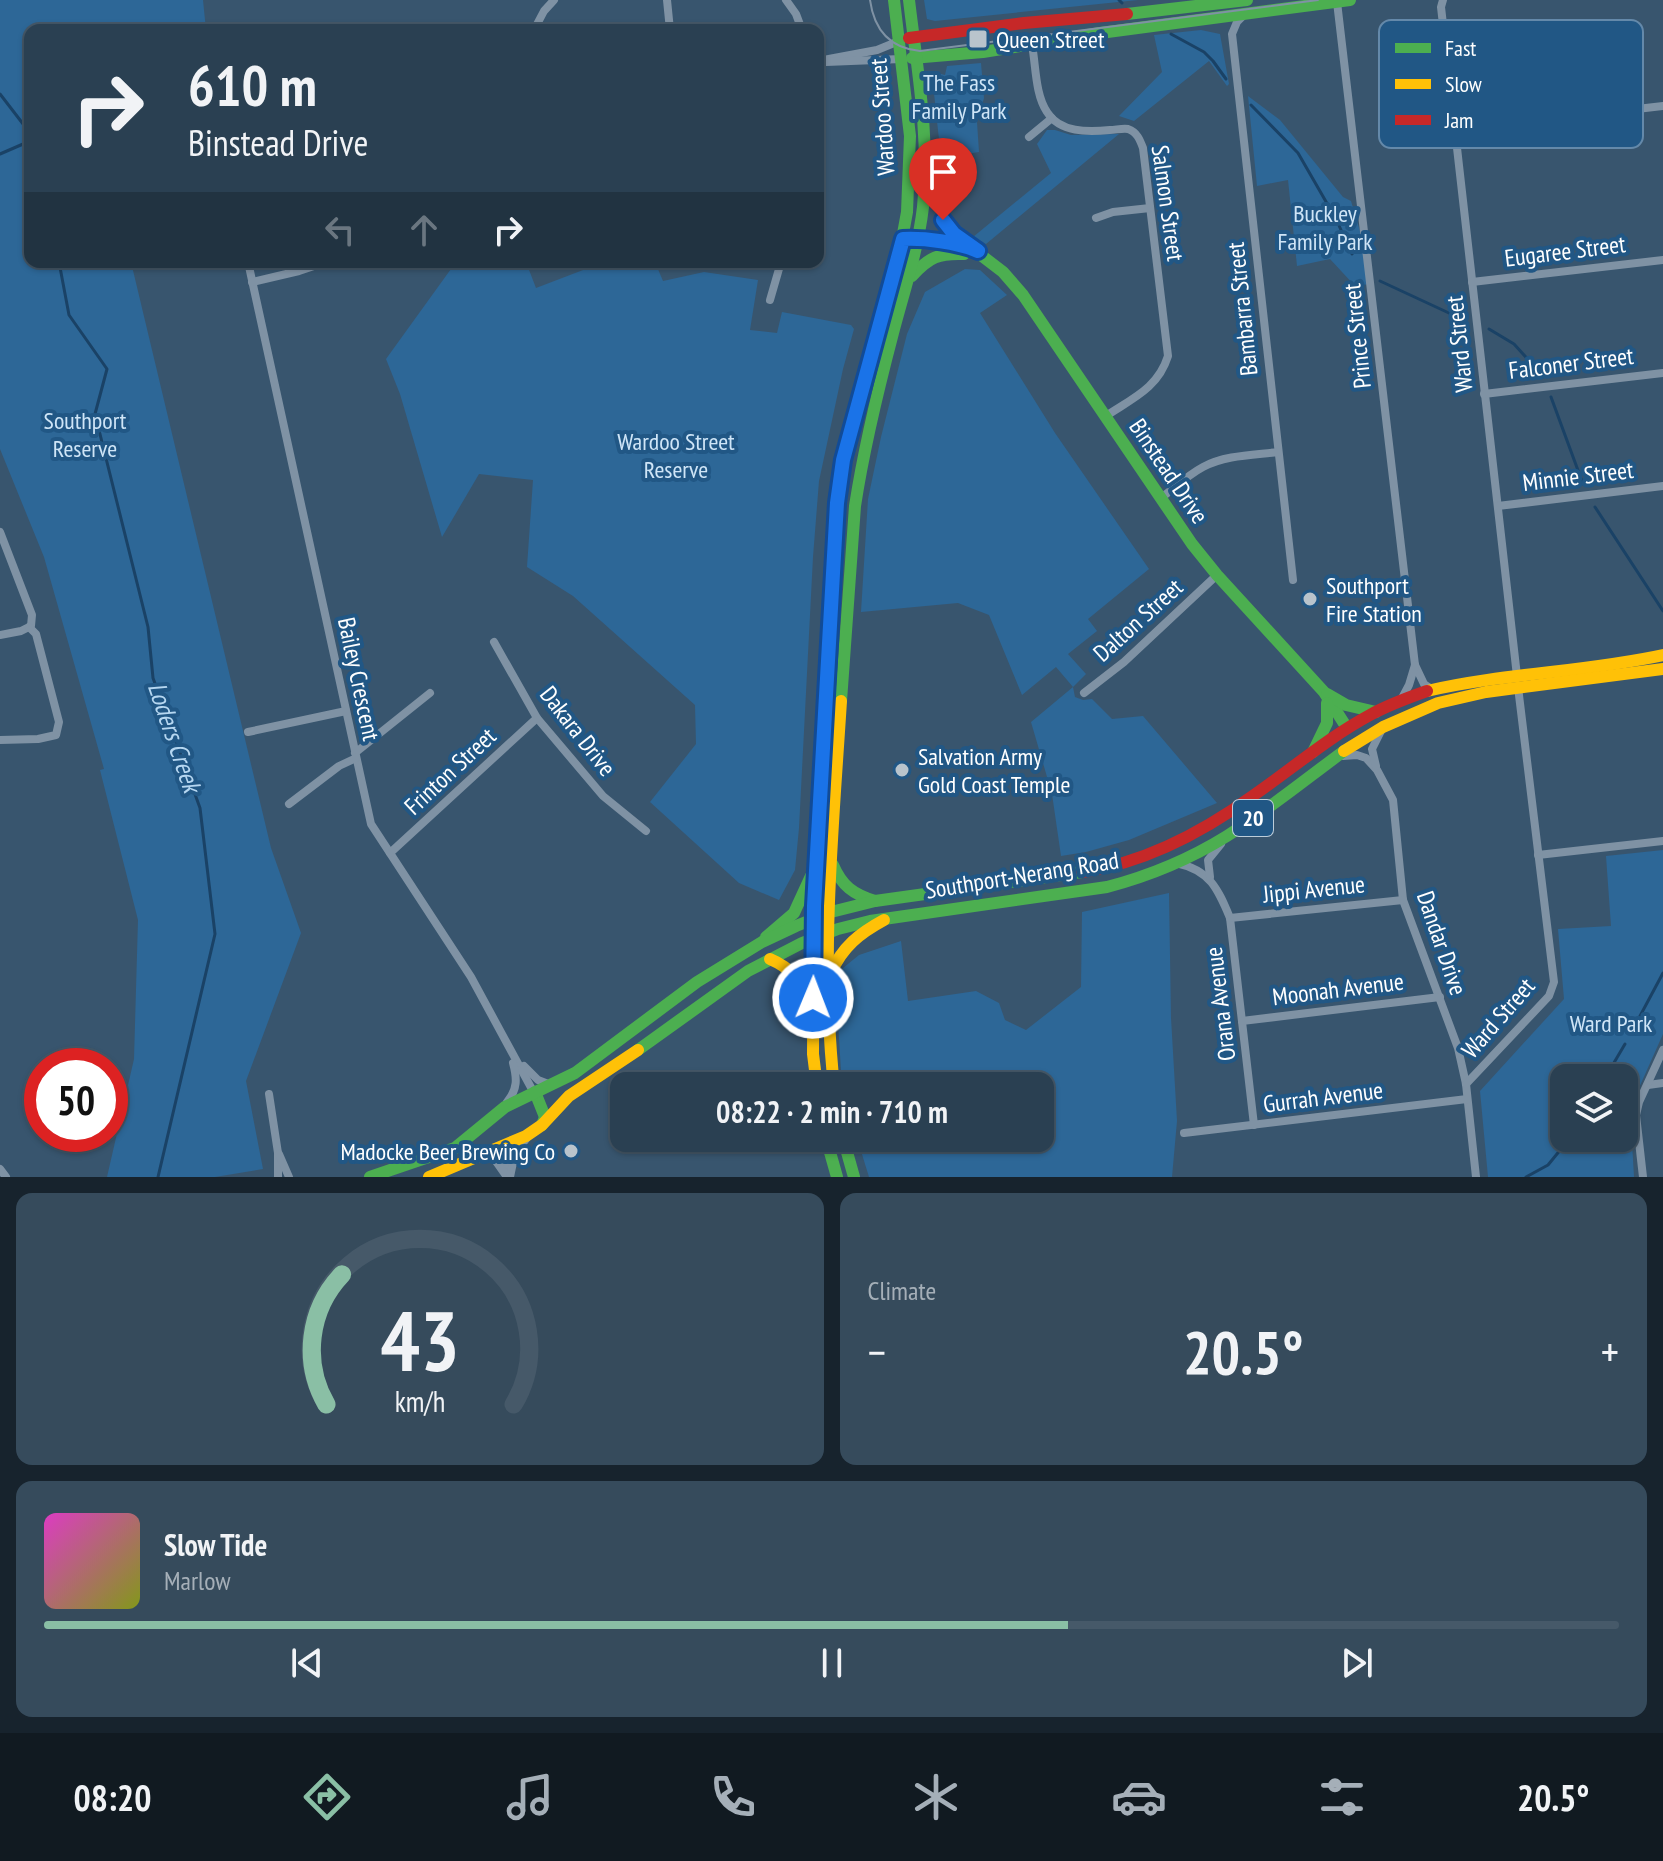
<!DOCTYPE html>
<meta charset="utf-8">
<style>
body{margin:0;font-family:"PT Sans Narrow",sans-serif;background:#364b5c;color:#f1f3f6;height:100vh;display:flex;flex-direction:column;font-size:30px;white-space:nowrap}
*{box-sizing:border-box;margin:0}
p{font-size:26px;color:#a5afb8}
.icon{flex:none;width:44px;height:44px;fill:none;stroke:currentColor;stroke-width:2;stroke-linecap:round;stroke-linejoin:round}
.map{position:relative;height:1177px;overflow:hidden}
.drawer{display:flex;flex-direction:column;gap:16px;padding:16px;background:#17232d;flex:1}
.drawer>*{flex:none}
.banner{position:absolute;left:24px;top:24px;width:800px;height:244px;border-radius:16px;box-shadow:0 2px 6px #0004,0 0 0 2px #465969;background:#2a4052;color:#f1f3f6;overflow:hidden}
.fabs{position:absolute;left:1550px;top:1064px;display:grid;gap:16px}
.fabs a{display:grid;place-items:center;width:88px;height:88px;border-radius:16px;background:#2a4052;box-shadow:0 2px 6px #0004,0 0 0 2px #465969;font-size:40px}
.speed{position:absolute;left:24px;top:1048px;display:flex;gap:16px;font-size:40px;font-weight:700;text-align:center}
.speed>*{display:grid;place-content:center;width:104px;height:104px;border-radius:50%;background:#2a4052;box-shadow:0 2px 6px #0004,0 0 0 2px #465969;line-height:1}
.speed .limit{border:12px solid #d22;background:#fff;color:#111}
.pin{position:absolute;display:grid;place-items:center;width:68px;height:68px;color:#fff;margin:-82px -34px;border-radius:50% 50% 50% 0;rotate:-45deg;box-shadow:0 0 8px #0007}
.pin .icon{rotate:45deg}
.me{position:absolute;width:88px;margin:-44px;rotate:1deg;stroke-linejoin:round;filter:drop-shadow(0 0 6px #0008)}
.turn{display:flex;align-items:center;gap:28px;height:168px;padding:0 32px;font-size:36px}
.turn .icon{width:104px;height:104px;stroke-width:2.5}
.turn b{display:block;font-size:56px;line-height:68px}
.lanes{display:flex;align-items:center;height:76px;padding:0 32px;background:#0003;justify-content:center;gap:40px;direction:ltr}
.lanes .off{opacity:.35}
.big{font-size:60px;font-weight:600;line-height:1.1}
.drawer .tile{flex:1;display:flex;flex-direction:column;justify-content:center;gap:12px;min-width:0;padding:0 28px;border-radius:16px;background:#364b5c}
.drawer .dial{align-items:center;gap:0}
.dial svg{height:208px;overflow:visible;fill:none;stroke:#465969;stroke-width:7;stroke-linecap:round;text-anchor:middle}
.dial text{fill:#f1f3f6;stroke:none}
.song{display:flex;align-items:center;gap:24px}
.cover{width:96px;height:96px;border-radius:12px;background:linear-gradient(135deg,hsl(310 70% 55%),hsl(70 70% 35%))}
.played{height:8px;border-radius:4px;background:linear-gradient(90deg,#8abfa5 65%,#465969 65%)}
.keys{display:flex;justify-content:space-around;direction:ltr}
.heat{display:flex;justify-content:space-between;align-items:center;font-size:44px;direction:ltr}
.drawer .tiles{flex:1;display:grid;gap:16px;grid-template-columns:1fr 1fr}
.tile:last-child{grid-column:span 2}
.trip{position:absolute;left:610px;top:1072px;width:444px;height:80px;border-radius:16px;background:#2a4052;box-shadow:0 2px 6px #0004,0 0 0 2px #465969;font-weight:600;line-height:80px;text-align:center}
.tabs{display:flex;height:128px;justify-content:space-around;align-items:center;background:#111a21;color:#a5afb8}
.tabs .icon{width:56px;height:56px}
.tabs .on{color:#8abfa5}
.tabs b{font-size:36px;color:#f1f3f6}
.map>svg:first-child{display:block}
.green{fill:#2d6797;fill-rule:evenodd}
.lines{fill:none;stroke-linecap:round;stroke-linejoin:round}
.stream{stroke:#1a4266;stroke-width:3}
.street{stroke:#7f92a4;stroke-width:8}
.fast{stroke:#4caf50;stroke-width:12}
.slow{stroke:#ffc107;stroke-width:12}
.jam{stroke:#c62828;stroke-width:12}
.tram{stroke:#7f92a4;stroke-width:2}
.route-casing{stroke:#114b97;stroke-width:20}
.route{stroke:#1a73e8;stroke-width:14}
.poi-dot{fill:#b9c4cc;stroke:#215785;stroke-width:3}
.labels{text-anchor:middle;dominant-baseline:central;stroke-width:8;stroke-linejoin:round;paint-order:stroke}
.shield{fill:#215785;stroke:#bccdda;stroke-width:2}
.shield-label{font-size:22px;font-weight:bold;fill:#fff}
.poi-label{font-size:24px;fill:#fff;stroke:#215785;text-anchor:start}
.park-label{font-size:24px;fill:#cfe5f7;stroke:#215785}
.street-label{font-size:24px;fill:#fff;stroke:#215785}
.water-label{font-size:26px;font-style:italic;fill:#b6d7f1;stroke:#215785}
.key{fill:#215785;stroke:#6489aa;stroke-width:2}
.key-label{font-size:22px;fill:#fff}
</style>
<div class="map">
<svg width="1663" height="1177" viewBox="0 0 1663 1177">
<rect width="100%" height="100%" fill="#38556e"/>
<!-- green -->
<g class="green">
<polygon points="0,0 203,0 206,30 30,30 30,262 131,262 271,848 301,933 246,1081 263,1169 215,1177 107,1177 134,1059 138,920 100,770 104,769 44,557 0,449"/>
<polygon points="924,0 1138,0 935,21 927,19"/>
<polygon points="1201,30 1220,34 1229,84 1227,86 1209,61 1134,121 1119,116 1162,72 1154,35"/>
<polygon points="981,63 984,98 977,122 979,152 941,158 933,84 941,74 945,75 947,66"/>
<polygon points="1248,96 1280,120 1343,197 1351,201 1369,261 1370,284 1355,286 1330,259 1297,266 1288,180 1257,186"/>
<polygon points="1047,130 1055,130 1071,135 1119,134 986,244 973,237 1051,173 1037,144"/>
<polygon points="456,262 526,262 536,288 604,262 655,262 663,281 704,272 758,280 750,330 777,333 782,312 851,325 854,329 843,369 819,481 813,557 799,828 795,870 779,900 739,883 650,802 696,744 695,705 573,596 527,567 533,480 479,474 442,537 400,394 386,359"/>
<polygon points="965,269 980,270 1007,295 980,313 1055,433 1149,569 1088,619 1097,631 1068,654 1086,674 1073,687 1075,697 1083,700 1092,699 1112,719 1143,716 1217,803 1129,840 1086,852 1061,856 1052,794 1031,722 1073,687 1056,667 1022,695 989,615 958,603 861,612 868,499 881,437 907,334 925,292"/>
<path d="M 1663,850 L 1663,1034 L 1630,1108 L 1634,1177 L 1488,1177 L 1480,1091 L 1564,999 L 1558,929 L 1611,926 L 1606,856 ZM 1564,1078 L 1624,1078 L 1624,1138 L 1564,1138 Z"/>
<polygon points="1169,893 1171,1018 1177,1121 1172,1177 869,1177 857,1138 1040,1138 1040,1086 842,1086 836,992 843,968 859,955 901,941 908,1001 976,991 999,1003 1005,1020 1026,1030 1081,987 1082,912"/>
</g>
<g class="lines">
<!-- stream -->
<g class="stream">
<polyline points="1119,0 1122,3"/>
<polyline points="1171,34 1204,52 1213,61 1226,79"/>
<polyline points="0,94 30,133"/>
<polyline points="1251,105 1298,153 1336,219 1352,254"/>
<polyline points="0,154 30,141"/>
<polyline points="59,262 69,315 107,369 95,414 148,627 153,678 200,808 215,934 158,1177"/>
<polyline points="1380,281 1464,320"/>
<polyline points="1489,329 1514,344 1542,375"/>
<polyline points="1551,397 1583,484"/>
<polyline points="1595,507 1663,611"/>
<polyline points="1632,1031 1663,973"/>
<polyline points="1605,1078 1625,1044"/>
<polyline points="1526,1177 1548,1165 1570,1138"/>
</g>
<!-- street -->
<g class="street">
<polyline points="667,0 670,30"/>
<polyline points="786,0 796,14 802,30"/>
<polyline points="1443,0 1441,7 1517,676"/>
<polyline points="1337,2 1415,665 1424,684 1433,690"/>
<polyline points="1243,16 1237,22 1232,34 1293,580"/>
<polyline points="534,30 544,11 554,0"/>
<path d="M 1032,45 C 1036,66 1035,94 1047,112 C 1060,133 1088,132 1110,130 C 1115,130 1123,128 1128,129 C 1137,132 1140,140 1143,148 L 1168,356 C 1158,388 1133,398 1106,416"/>
<polyline points="818,61 877,50 899,41"/>
<polyline points="826,62 901,59"/>
<polyline points="1456,130 1663,106"/>
<polyline points="1029,137 1052,118"/>
<polyline points="941,215 952,232 970,246"/>
<polyline points="1096,218 1113,212 1150,208"/>
<polyline points="248,262 371,824 471,977 534,1093"/>
<polyline points="252,282 299,271 326,262"/>
<polyline points="1472,282 1663,260"/>
<polyline points="770,300 781,262"/>
<polyline points="1484,394 1663,373"/>
<path d="M 1161,498 C 1174,488 1188,475 1203,467 C 1225,455 1254,455 1278,452"/>
<polyline points="1498,506 1663,486"/>
<polyline points="0,532 32,615 31,626 21,631 0,635"/>
<polyline points="494,642 537,718 603,796 646,831"/>
<polyline points="1084,693 1124,662 1217,575"/>
<polyline points="1401,700 1409,685 1415,665"/>
<polyline points="248,732 346,711"/>
<polyline points="0,740 38,739 56,735 59,722 36,634 29,627"/>
<polyline points="355,753 430,693"/>
<polyline points="1343,756 1357,755 1366,758 1377,770 1393,800 1403,900 1458,1048 1466,1084 1476,1177"/>
<polyline points="1376,766 1372,749 1383,727"/>
<polyline points="289,804 339,766 356,758"/>
<polyline points="390,853 537,718"/>
<polyline points="1538,855 1663,841"/>
<path d="M 1176,863 C 1210,870 1218,889 1230,918 L 1254,1125"/>
<polyline points="1210,877 1208,860 1221,844"/>
<polyline points="1230,918 1403,900"/>
<polyline points="1242,1021 1440,997"/>
<polyline points="524,1066 538,1080 551,1085"/>
<polyline points="1466,1084 1549,996 1554,982 1518,687"/>
<polyline points="1648,1085 1663,1083"/>
<polyline points="269,1094 278,1153 278,1177"/>
<path d="M 507,1102 C 518,1089 517,1078 513,1063"/>
<polyline points="1184,1133 1467,1099"/>
<polyline points="501,1148 507,1172"/>
<polyline points="279,1154 289,1177"/>
<polyline points="481,1155 495,1160 507,1177"/>
<polyline points="0,1169 6,1177"/>
<polyline points="510,1177 515,1153 526,1139"/>
<polyline points="1643,1177 1636,1115 1639,1102 1663,1050"/>
</g>
<!-- fast -->
<g class="fast">
<polyline points="1127,14 1247,0"/>
<polyline points="912,58 983,52 1100,33 1350,0"/>
<polyline points="912,238 973,249 1003,272 1023,295 1192,544 1217,575 1324,692 1347,728"/>
<path d="M 912,276 C 929,257 939,253 964,254"/>
<polyline points="852,426 900,250 907,212 910,136 894,0"/>
<polyline points="1327,694 1346,705 1376,712"/>
<path d="M 841,701 L 855,506 C 864,447 878,390 893,333 C 904,291 918,250 923,207 C 930,138 917,68 909,0"/>
<polyline points="1313,752 1327,723 1327,703"/>
<path d="M 833,865 C 842,886 853,894 875,901"/>
<polyline points="766,937 794,913 811,876"/>
<path d="M 638,1050 L 748,971 L 802,943 L 838,929 L 870,921 L 1107,887 C 1149,876 1190,859 1227,836 C 1268,810 1306,779 1344,751"/>
<polyline points="535,1092 545,1117 542,1125"/>
<polyline points="826,1138 837,1177"/>
<polyline points="843,1138 854,1177"/>
<polyline points="370,1177 455,1148 505,1107 575,1073 697,982 762,942 796,926 831,912 875,901 1082,872"/>
</g>
<!-- slow -->
<g class="slow">
<path d="M 1427,691 C 1505,673 1585,672 1663,655"/>
<polyline points="1344,751 1383,727 1438,703 1486,692 1663,669"/>
<path d="M 770,959 C 791,968 802,981 808,1003"/>
<path d="M 831,973 C 842,947 860,933 884,920"/>
<polyline points="817,1086 813,1054 814,906 818,837"/>
<path d="M 834,1086 C 820,958 833,829 841,701"/>
<polyline points="429,1177 526,1136 542,1125 569,1096 638,1050"/>
</g>
<!-- jam -->
<g class="jam">
<polyline points="909,38 1024,23 1127,14"/>
<polyline points="818,837 837,503 843,460 852,426"/>
<path d="M 1082,872 C 1145,863 1203,832 1254,795 C 1293,768 1329,737 1370,715 C 1388,705 1407,698 1427,691"/>
</g>
<!-- tram -->
<path class="tram" d="M 870,0 C 874,29 889,48 920,51 L 1318,0"/>
</g>
<g class="lines">
<!-- route casing -->
<g class="route-casing">
<path id="route" d="M 813,998 L 814,906 L 837,503 L 843,460 L 903,239 C 924,238 958,242 978,251 L 954,234 L 943,220"/>
</g>
<!-- route -->
<use href="#route" class="route"/>
</g>
<!-- markers -->
<g class="poi-dot">
<rect x="968" y="29" width="20" height="20" rx="4"/>
<circle cx="1310" cy="599" r="8"/>
<circle cx="902" cy="770" r="8"/>
<circle cx="571" cy="1151" r="8"/>
</g>
<g class="labels">
<!-- shield labels -->
<rect class="shield" x="1233" y="800" width="40" height="36" rx="6"/>
<g class="shield-label">
<text x="1253" y="818">20</text>
</g>
<!-- poi labels -->
<g class="poi-label">
<text x="996" y="39">Queen Street</text>
<text x="1326" y="585">Southport<tspan x="1326" dy="28">Fire Station</tspan></text>
<text x="918" y="756">Salvation Army<tspan x="918" dy="28">Gold Coast Temple</tspan></text>
<text x="555" y="1151" text-anchor="end">Madocke Beer Brewing Co</text>
</g>
<!-- park labels -->
<g class="park-label">
<text x="959" y="82">The Fass<tspan x="959" dy="28">Family Park</tspan></text>
<text x="1325" y="213">Buckley<tspan x="1325" dy="28">Family Park</tspan></text>
<text x="85" y="420">Southport<tspan x="85" dy="28">Reserve</tspan></text>
<text x="676" y="441">Wardoo Street<tspan x="676" dy="28">Reserve</tspan></text>
<text x="1611" y="1023">Ward Park</text>
</g>
<!-- street labels -->
<g class="street-label">
<text transform="translate(882 117) rotate(-94)">Wardoo Street</text>
<text transform="translate(1168 203) rotate(82)">Salmon Street</text>
<text transform="translate(1565 251) rotate(-7)">Eugaree Street</text>
<text transform="translate(1242 309) rotate(-96)">Bambarra Street</text>
<text transform="translate(1357 336) rotate(-96)">Prince Street</text>
<text transform="translate(1459 344) rotate(-96)">Ward Street</text>
<text transform="translate(1571 363) rotate(-7)">Falconer Street</text>
<text transform="translate(1169 471) rotate(56)">Binstead Drive</text>
<text transform="translate(1578 476) rotate(-7)">Minnie Street</text>
<text transform="translate(1138 620) rotate(-42)">Dalton Street</text>
<text transform="translate(359 679) rotate(78)">Bailey Crescent</text>
<text transform="translate(578 731) rotate(52)">Dakara Drive</text>
<text transform="translate(450 771) rotate(-43)">Frinton Street</text>
<text transform="translate(1022 875) rotate(-9)">Southport-Nerang Road</text>
<text transform="translate(1314 889) rotate(-6)">Jippi Avenue</text>
<text transform="translate(1442 943) rotate(71)">Dandar Drive</text>
<text transform="translate(1338 989) rotate(-7)">Moonah Avenue</text>
<text transform="translate(1220 1004) rotate(-97)">Orana Avenue</text>
<text transform="translate(1498 1018) rotate(-49)">Ward Street</text>
<text transform="translate(1323 1097) rotate(-7)">Gurrah Avenue</text>
</g>
<!-- water labels -->
<g class="water-label">
<text transform="translate(175 737) rotate(71)">Loders Creek</text>
</g>
</g>
<!-- legend -->
<rect x="1379" y="20" width="264" height="128" rx="12" class="key"/>
<rect x="1395" y="43" width="36" height="10" fill="#4caf50"/>
<rect x="1395" y="79" width="36" height="10" fill="#ffc107"/>
<rect x="1395" y="115" width="36" height="10" fill="#c62828"/>
<g class="key-label">
<text x="1445" y="56">Fast</text>
<text x="1445" y="92">Slow</text>
<text x="1445" y="128">Jam</text>
</g>
</svg>
<div class="fabs">
<a><svg class="icon" aria-label="layers" viewBox="0 0 24 24"><path d="M12 4l9 5-9 5-9-5zM3 14l9 5 9-5"/></svg></a>
</div>
<div class="speed"><div class="limit">50</div></div>
<div class="pin" style="left:943px;top:220px;background:#d93025"><svg class="icon" aria-label="arrive" viewBox="0 0 24 24"><path d="M6 21V4h12l-3 4 3 4H6"/></svg></div>
<svg class="me" style="left:813px;top:998px" viewBox="-20 -20 40 40"><circle r="17" fill="#1a73e8" stroke="#fff" stroke-width="3"/><path d="M0-11L8 9 0 5-8 9z" fill="#fff"/></svg>
<div class="trip">08:22 · 2 min · 710 m</div>
<div class="banner">
<div class="turn"><svg class="icon" aria-label="right" viewBox="0 0 24 24"><path d="M7 20v-9h11M14 6l5 5-5 5"/></svg><div><b>610 m</b>Binstead Drive</div></div>
<div class="lanes"><svg class="icon off" aria-label="left" viewBox="0 0 24 24"><path d="M17 20v-9H6M10 6l-5 5 5 5"/></svg><svg class="icon off" aria-label="ahead" viewBox="0 0 24 24"><path d="M12 20V5M6 11l6-6 6 6"/></svg><svg class="icon" aria-label="right" viewBox="0 0 24 24"><path d="M7 20v-9h11M14 6l5 5-5 5"/></svg></div>
</div>
</div>
<section class="drawer">
<div class="tiles">
<div class="tile dial"><svg viewBox="0 0 100 80">
<path d="M14 69A42 42 0 1 1 86 69"/>
<path d="M14 69A42 42 0 0 1 20 19" stroke="#8abfa5"/>
<text x="50" y="56" font-size="32" font-weight="700">43</text>
<text x="50" y="72" font-size="11">km/h</text>
</svg></div>
<div class="tile"><p>Climate</p>
<div class="heat"><a>−</a><b class="big">20.5°</b><a>+</a></div>
</div>
<div class="tile">
<div class="song"><i class="cover"></i><div><b>Slow Tide</b><p>Marlow</p></div></div>
<div class="played"></div>
<div class="keys"><svg class="icon" aria-label="previous" viewBox="0 0 24 24"><path d="M18 5L8 12l10 7zM5 5v14"/></svg><svg class="icon" aria-label="pause" viewBox="0 0 24 24"><path d="M8 5v14M16 5v14"/></svg><svg class="icon" aria-label="next" viewBox="0 0 24 24"><path d="M6 5l10 7-10 7zM19 5v14"/></svg></div>
</div>
</div>
</section>
<nav class="tabs">
<b>08:20</b>
<svg class="icon on" aria-label="directions" viewBox="0 0 24 24"><path d="M12 3l9 9-9 9-9-9zM9 14v-3h6M13 9l2 2-2 2"/></svg>
<svg class="icon" aria-label="music" viewBox="0 0 24 24"><path d="M9 18V5l10-2v13"/><circle cx="6" cy="18" r="3"/><circle cx="16" cy="16" r="3"/></svg>
<svg class="icon" aria-label="phone" viewBox="0 0 24 24"><path d="M5 4h4l2 5-3 2q2 4 5 5l2-3 5 2v4C11 20 4 13 5 4z"/></svg>
<svg class="icon" aria-label="climate" viewBox="0 0 24 24"><path d="M12 3v18M4 7l16 10M4 17L20 7"/></svg>
<svg class="icon" aria-label="car" viewBox="0 0 24 24"><path d="M5 17H2v-5l4-1 3-4h7l3 4 3 1v5h-3M9 17h6M6 11h13"/><circle cx="7" cy="17" r="2"/><circle cx="17" cy="17" r="2"/></svg>
<svg class="icon" aria-label="filters" viewBox="0 0 24 24"><path d="M4 7h16M4 17h16"/><circle cx="9" cy="7" r="2"/><circle cx="15" cy="17" r="2"/></svg>
<b>20.5°</b>
</nav>
